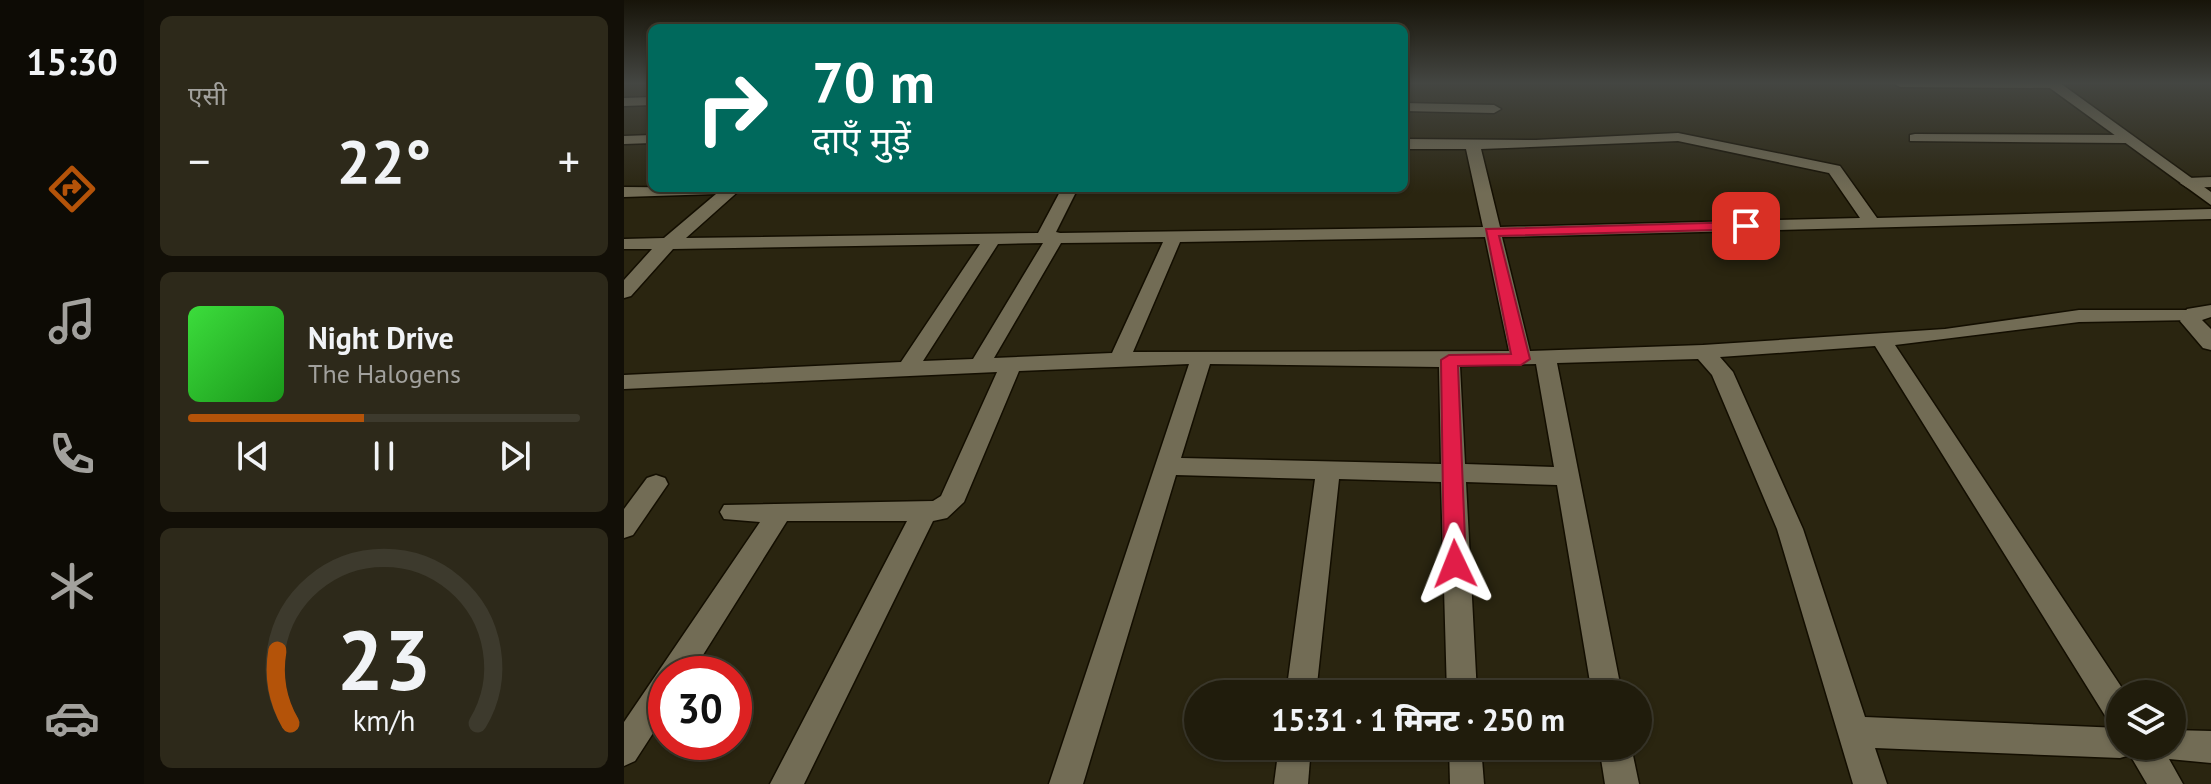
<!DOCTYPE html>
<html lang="hi">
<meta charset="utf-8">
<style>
body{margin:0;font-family:"PT Sans","Noto Sans Devanagari",sans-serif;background:#2d291a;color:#f1f3f6;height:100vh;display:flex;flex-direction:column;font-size:30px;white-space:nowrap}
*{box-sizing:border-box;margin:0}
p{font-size:26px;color:#a2a19d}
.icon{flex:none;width:44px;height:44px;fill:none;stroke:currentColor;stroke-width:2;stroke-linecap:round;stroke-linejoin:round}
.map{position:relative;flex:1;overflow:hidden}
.drawer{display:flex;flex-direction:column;gap:16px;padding:16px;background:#120f07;width:480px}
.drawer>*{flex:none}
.banner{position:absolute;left:24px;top:24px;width:760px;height:168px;border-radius:12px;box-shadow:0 2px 6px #0004,0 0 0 2px #3d3a2d;background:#00695c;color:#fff;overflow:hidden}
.buttons{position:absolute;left:1482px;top:680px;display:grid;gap:16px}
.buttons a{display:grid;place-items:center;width:80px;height:80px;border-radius:50%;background:#201c0c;box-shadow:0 2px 6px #0004,0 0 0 2px #3d3a2d;font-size:40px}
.speed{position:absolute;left:24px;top:656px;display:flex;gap:16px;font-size:40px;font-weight:700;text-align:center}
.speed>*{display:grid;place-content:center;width:104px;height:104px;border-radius:50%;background:#201c0c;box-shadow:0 2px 6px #0004,0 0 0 2px #3d3a2d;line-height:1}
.speed .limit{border:12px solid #d22;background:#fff;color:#111}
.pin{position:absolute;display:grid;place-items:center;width:68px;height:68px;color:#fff;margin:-34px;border-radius:16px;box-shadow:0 4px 12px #0006}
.me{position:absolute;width:88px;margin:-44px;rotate:358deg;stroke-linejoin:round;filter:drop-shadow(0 0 6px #0008)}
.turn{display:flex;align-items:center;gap:28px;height:168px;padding:0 32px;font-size:36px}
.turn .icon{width:104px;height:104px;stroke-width:2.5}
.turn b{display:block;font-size:56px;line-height:68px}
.big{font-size:60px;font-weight:800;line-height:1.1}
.drawer .widget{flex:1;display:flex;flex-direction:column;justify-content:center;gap:12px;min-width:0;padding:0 28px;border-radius:12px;background:#2d291a}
.drawer .dial{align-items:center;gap:0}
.dial svg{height:208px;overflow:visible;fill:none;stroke:#3d3a2d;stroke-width:7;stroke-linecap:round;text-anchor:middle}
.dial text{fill:#f1f3f6;stroke:none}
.song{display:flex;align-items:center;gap:24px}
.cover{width:96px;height:96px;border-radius:12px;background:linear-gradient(135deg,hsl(120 70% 55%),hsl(120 70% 35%))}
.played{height:8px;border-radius:4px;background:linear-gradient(90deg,#b45309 45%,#3d3a2d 45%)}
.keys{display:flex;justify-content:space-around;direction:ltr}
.heat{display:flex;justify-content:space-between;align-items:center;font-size:44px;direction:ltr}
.trip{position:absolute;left:560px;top:680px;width:468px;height:80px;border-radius:40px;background:#201c0c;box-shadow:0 2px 6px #0004,0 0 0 2px #3d3a2d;font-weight:800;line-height:80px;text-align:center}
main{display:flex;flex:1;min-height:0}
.tabs{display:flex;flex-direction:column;width:144px;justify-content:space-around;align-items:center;background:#0d0b05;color:#a2a19d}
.tabs .icon{width:56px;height:56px}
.tabs .selected{color:#b45309}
.tabs b{font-size:36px;color:#f1f3f6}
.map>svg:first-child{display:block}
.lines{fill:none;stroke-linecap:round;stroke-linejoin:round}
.street-casing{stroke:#130e00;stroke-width:3}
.secondary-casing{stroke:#130e00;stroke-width:3}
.street{fill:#726c55;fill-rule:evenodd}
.secondary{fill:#726c55;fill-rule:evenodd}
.route{fill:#e11d48;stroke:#92132f;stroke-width:2}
</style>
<main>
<nav class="tabs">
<b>15:30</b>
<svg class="icon selected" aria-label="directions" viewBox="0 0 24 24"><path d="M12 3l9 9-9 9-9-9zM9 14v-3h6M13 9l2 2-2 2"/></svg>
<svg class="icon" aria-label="music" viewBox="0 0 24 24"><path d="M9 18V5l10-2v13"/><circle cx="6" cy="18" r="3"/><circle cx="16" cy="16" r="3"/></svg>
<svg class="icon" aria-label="phone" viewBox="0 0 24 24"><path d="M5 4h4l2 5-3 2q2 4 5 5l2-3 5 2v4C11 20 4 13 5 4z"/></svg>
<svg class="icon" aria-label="climate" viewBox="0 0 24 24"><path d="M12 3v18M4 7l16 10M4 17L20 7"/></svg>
<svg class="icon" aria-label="car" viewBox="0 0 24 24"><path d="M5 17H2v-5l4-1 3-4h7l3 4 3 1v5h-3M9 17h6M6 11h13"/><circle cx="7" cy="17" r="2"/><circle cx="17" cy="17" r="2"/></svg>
</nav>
<section class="drawer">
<div class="widget"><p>एसी</p>
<div class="heat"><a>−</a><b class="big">22°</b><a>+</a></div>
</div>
<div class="widget">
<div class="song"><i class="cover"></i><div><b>Night Drive</b><p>The Halogens</p></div></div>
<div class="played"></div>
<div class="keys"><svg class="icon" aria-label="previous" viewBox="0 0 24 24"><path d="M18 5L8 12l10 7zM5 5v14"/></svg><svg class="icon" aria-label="pause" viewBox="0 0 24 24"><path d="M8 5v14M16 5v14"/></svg><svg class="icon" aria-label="next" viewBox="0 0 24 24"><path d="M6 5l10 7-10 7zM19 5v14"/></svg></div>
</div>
<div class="widget dial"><svg viewBox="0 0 100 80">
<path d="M14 69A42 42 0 1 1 86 69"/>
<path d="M14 69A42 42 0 0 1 9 41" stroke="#b45309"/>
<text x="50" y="56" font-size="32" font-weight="700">23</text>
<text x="50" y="72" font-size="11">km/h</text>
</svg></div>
</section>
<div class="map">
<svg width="1587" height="784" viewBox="0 0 1587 784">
<rect width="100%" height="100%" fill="#2a2510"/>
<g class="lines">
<!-- street casing -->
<g class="street-casing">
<g id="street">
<polygon points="1269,83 1433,83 1434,84 1427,88 1276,87"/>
<polygon points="28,97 28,105 0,106 0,98"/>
<polygon points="780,103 870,105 877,109 870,113 780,111"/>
<path d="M 1054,133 L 1216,166 L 1253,218 L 1587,209 L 1587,219 L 878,237 L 906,351 L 1079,345 L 1321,329 L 1455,310 L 1578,310 L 1581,314 L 1578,318 L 1571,320 L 1455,322 L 1271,345 L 1502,694 L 1496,694 L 1496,727 L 1485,722 L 1251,346 L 1096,357 L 1109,372 L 1179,529 L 1241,717 L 1496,728 L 1496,746 L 1548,746 L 1548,730 L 1587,731 L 1587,763 L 1545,759 L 1559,784 L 1523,784 L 1506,755 L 1496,758 L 1251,748 L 1263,784 L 1229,784 L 1153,529 L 1088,375 L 1074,359 L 933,363 L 998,694 L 968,694 L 933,485 L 842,482 L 853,694 L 823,694 L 817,482 L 715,479 L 692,694 L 662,694 L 691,479 L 552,475 L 459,784 L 425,784 L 565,364 L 395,371 L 340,502 L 323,518 L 309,521 L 180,784 L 146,784 L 283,521 L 163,521 L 67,674 L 42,674 L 42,713 L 11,761 L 0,766 L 0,722 L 136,522 L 100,519 L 96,512 L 100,505 L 309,501 L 317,496 L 373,372 L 0,389 L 0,375 L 277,362 L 356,244 L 49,249 L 7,296 L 0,298 L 0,280 L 28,249 L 0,249 L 0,239 L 40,238 L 92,194 L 0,197 L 0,187 L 118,188 L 62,238 L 414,233 L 438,188 L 454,188 L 432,232 L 436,233 L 859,227 L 842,149 L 780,149 L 780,139 L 912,140 ZM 1054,141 L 1205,173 L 1236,218 L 876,227 L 857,149 ZM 861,237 L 885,351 L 509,352 L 556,242 ZM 539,242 L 488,353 L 370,358 L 437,243 ZM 419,243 L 349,359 L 299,361 L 374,244 ZM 586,364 L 815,367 L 817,464 L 557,458 ZM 912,364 L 930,467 L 841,464 L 836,366 Z"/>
<polygon points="1291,134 1502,135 1509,139 1502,143 1286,141 1286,135"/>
<polygon points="28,135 28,143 0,144 0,136"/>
<polygon points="1587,177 1587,187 1564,188 1556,183 1564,178"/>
<polygon points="32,475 41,478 44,484 9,535 0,538 0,509 23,478"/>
<polygon points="655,746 687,746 684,784 650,784"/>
<polygon points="825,746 857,746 860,784 826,784"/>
<polygon points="975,746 1007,746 1015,784 981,784"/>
</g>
</g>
<!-- secondary casing -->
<g class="secondary-casing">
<g id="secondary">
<polygon points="1419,83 1436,83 1587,192 1587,205"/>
<polygon points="1587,305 1587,317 1578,320 1587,329 1587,350 1579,348 1556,321 1563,309"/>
</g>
</g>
<!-- street -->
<use href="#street" class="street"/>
<!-- secondary -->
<use href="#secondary" class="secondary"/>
</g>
<!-- sky -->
<linearGradient id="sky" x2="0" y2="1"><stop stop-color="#171409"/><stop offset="0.43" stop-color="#444642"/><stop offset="1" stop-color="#444642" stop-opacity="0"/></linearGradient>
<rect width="1587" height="193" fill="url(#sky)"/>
<!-- route -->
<polygon class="route" points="1122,222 1129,226 1127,229 875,236 906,359 897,365 834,366 842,564 839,570 823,570 820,564 817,360 825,355 887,354 862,229"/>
</svg>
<div class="buttons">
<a><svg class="icon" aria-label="layers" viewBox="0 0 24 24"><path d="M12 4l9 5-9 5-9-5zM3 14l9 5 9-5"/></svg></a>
</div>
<div class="speed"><div class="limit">30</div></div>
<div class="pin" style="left:1122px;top:226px;background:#d93025"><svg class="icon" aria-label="arrive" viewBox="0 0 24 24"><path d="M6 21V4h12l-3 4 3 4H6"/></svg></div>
<svg class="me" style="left:831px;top:564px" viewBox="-20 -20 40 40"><path d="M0-17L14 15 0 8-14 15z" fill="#e11d48" stroke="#fff" stroke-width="4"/></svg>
<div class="trip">15:31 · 1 मिनट · 250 m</div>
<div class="banner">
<div class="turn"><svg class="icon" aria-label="right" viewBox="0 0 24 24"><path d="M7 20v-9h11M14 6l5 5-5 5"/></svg><div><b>70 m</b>दाएँ मुड़ें</div></div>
</div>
</div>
</main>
